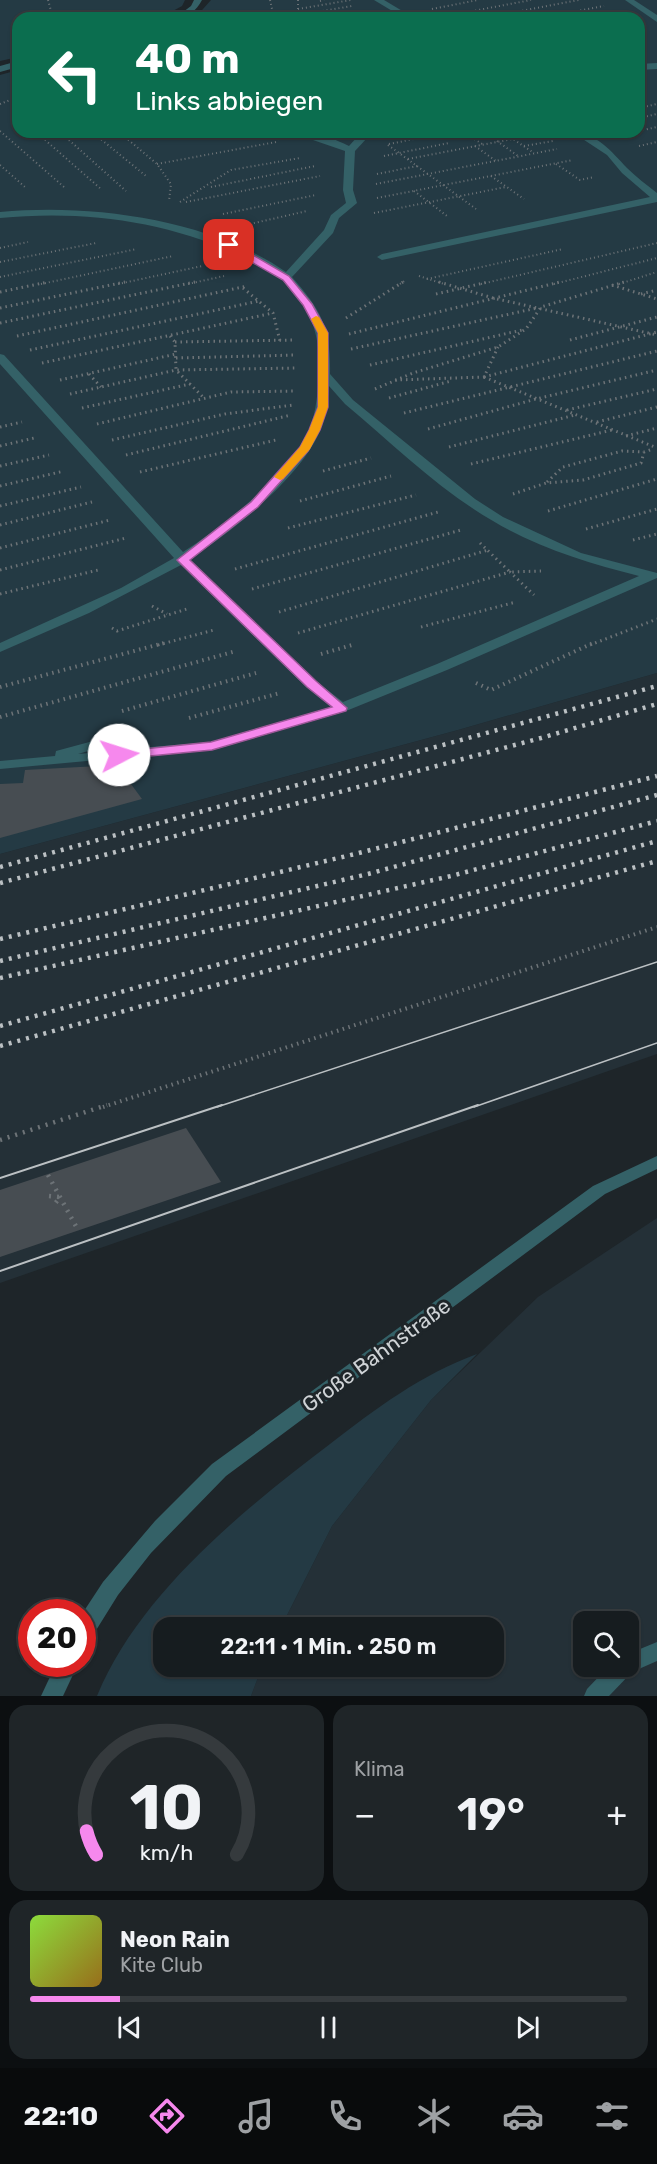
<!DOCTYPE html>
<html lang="de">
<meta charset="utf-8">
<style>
body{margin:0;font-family:Rubik,sans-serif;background:#1f2528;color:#f1f3f6;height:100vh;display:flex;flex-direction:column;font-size:22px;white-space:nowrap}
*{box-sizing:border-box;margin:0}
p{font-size:20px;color:#9ea1a4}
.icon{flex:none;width:33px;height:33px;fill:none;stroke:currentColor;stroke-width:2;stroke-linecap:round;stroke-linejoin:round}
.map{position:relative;height:1696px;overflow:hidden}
.details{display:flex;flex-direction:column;gap:9px;padding:9px;background:#0c0f11;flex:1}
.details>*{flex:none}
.hud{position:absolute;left:12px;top:12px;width:633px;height:126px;border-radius:18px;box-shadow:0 2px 4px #0004,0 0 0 2px #353a3d;background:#0b6e4f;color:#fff;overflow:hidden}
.controls{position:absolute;left:573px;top:1611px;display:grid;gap:12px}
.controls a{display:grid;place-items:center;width:66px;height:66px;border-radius:12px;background:#161c1f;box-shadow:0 2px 4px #0004,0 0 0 2px #353a3d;font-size:30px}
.speed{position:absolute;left:18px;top:1599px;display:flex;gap:12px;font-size:30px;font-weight:700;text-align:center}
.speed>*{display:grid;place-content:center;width:78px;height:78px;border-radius:50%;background:#161c1f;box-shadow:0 2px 4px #0004,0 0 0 2px #353a3d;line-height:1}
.speed .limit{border:9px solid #d22;background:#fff;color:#111}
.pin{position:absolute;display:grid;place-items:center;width:51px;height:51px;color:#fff;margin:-26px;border-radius:12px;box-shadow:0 3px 9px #0006}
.me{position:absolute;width:66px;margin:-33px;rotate:85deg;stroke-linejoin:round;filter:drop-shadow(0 0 4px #0008)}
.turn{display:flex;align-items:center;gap:21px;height:126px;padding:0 24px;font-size:27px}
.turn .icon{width:78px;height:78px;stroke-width:2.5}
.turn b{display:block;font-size:42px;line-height:51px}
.big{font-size:45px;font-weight:600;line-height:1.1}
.details .tile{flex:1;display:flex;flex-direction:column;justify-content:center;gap:9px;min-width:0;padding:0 21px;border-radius:18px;background:#1f2528}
.details .dial{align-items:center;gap:0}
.dial svg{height:156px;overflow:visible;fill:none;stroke:#353a3d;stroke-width:7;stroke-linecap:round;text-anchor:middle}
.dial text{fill:#f1f3f6;stroke:none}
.song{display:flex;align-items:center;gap:18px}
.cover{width:72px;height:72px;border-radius:9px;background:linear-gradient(135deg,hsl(90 70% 55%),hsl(40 70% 35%))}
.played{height:6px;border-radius:3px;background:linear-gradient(90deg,#f688ed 15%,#353a3d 15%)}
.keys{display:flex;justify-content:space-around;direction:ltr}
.heat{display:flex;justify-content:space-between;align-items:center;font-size:33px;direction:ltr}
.details .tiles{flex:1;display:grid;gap:9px;grid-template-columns:1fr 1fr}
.tile:last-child{grid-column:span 2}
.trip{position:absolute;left:153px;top:1617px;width:351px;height:60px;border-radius:18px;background:#161c1f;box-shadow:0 2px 4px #0004,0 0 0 2px #353a3d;font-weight:600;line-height:60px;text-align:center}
.menu{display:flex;height:96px;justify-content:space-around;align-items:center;background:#090b0c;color:#9ea1a4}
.menu .icon{width:42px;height:42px}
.menu .current{color:#f688ed}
.menu b{font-size:27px;color:#f1f3f6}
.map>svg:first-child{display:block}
.built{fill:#243037;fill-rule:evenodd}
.green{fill:#243a44}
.building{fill:#474d52}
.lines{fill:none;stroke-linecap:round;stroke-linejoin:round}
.path-far3{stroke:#6d7377;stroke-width:2;stroke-dasharray:1 3;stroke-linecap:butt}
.path-far2{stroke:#6d7377;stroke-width:3;stroke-dasharray:1.5 4;stroke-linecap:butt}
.path-far1{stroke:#6d7377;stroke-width:4;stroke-dasharray:1.5 4.5;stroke-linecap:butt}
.path{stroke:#6d7377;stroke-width:4.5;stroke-dasharray:2 6;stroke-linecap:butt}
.minor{fill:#346167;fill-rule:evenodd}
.tram-far1{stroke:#bbc0c3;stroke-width:1.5}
.tram{stroke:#bbc0c3;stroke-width:2}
.rail{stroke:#bbc0c3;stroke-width:4.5;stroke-dasharray:3 6;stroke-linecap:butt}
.route{fill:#f688ed;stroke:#a0589a;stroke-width:1.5}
.slow{fill:#f59e0b}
.labels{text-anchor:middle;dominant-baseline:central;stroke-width:6;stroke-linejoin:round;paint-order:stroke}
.near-street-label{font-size:21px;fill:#cfd3d6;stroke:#1e2529}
</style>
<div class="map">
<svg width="657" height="1696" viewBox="0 0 657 1696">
<rect width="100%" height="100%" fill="#1e2529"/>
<!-- built -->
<g class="built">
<polygon points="657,673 657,1054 0,1283 0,854 458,730"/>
<path d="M 657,1218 L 657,1696 L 251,1696 L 262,1667 L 494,1666 L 494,1628 L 281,1627 L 332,1526 L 431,1400 L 538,1297 ZM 584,1622 L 628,1622 L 628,1666 L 584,1666 Z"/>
</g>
<!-- green -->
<g class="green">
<polygon points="0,0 185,0 182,6 160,18 18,18 18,57 0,61"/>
<polygon points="211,0 657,0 657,673 458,730 0,854 0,75 18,70 18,132 639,132 639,18 195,18"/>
<path d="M 477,1354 L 431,1400 L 332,1526 L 281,1627 L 164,1628 L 164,1666 L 262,1667 L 251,1696 L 97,1696 C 139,1594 243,1510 330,1444 C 375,1409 422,1374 477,1354 Z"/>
</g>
<!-- building -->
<g class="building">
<polygon points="117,765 142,799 0,838 0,784 23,783 25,770"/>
<polygon points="186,1128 221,1182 0,1257 0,1190"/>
</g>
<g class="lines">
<!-- path-far3 -->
<g class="path-far3">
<polyline points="48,0 53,18"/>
<polyline points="270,0 274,18"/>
<polyline points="298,0 298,18"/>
<polyline points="320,1 324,0"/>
<polyline points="298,9 351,0"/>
<polyline points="432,9 478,0"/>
<polyline points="299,15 352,6"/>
<polyline points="326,18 357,12"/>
<polyline points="436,18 531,0"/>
<polyline points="483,18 579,0"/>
<polyline points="541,18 604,6"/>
<polyline points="593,18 609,15"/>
<polyline points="0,104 18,97"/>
<polyline points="639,108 657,104"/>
<polyline points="639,118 657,114"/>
<polyline points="0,131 64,187"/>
<polyline points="639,131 657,127"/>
<polyline points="36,132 101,189"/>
<polyline points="60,132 126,191"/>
<polyline points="92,132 146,176"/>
<polyline points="119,132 157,164 171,184 169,201"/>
<polyline points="497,141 518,156"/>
<polyline points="389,144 449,132"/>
<polyline points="482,144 473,138 504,132"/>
<polyline points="388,145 476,209"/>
<polyline points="475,146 496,161"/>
<polyline points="524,146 553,141"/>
<polyline points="639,146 657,142"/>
<polyline points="384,156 449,143"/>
<polyline points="408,159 513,139 534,153"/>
<polyline points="157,164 276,142 280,137 293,134"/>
<polyline points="556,164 580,180 594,177"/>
<polyline points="0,165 25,187"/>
<polyline points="377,174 417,166"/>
<polyline points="491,176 524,199"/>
<polyline points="376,184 557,149"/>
<polyline points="211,187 315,166"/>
<polyline points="414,191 447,216"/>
<polyline points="377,198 573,160"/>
<polyline points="180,202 231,170 300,158"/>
<polyline points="186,202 320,176"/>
<polyline points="374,213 506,187"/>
<polyline points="223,214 316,195"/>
<polyline points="250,224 307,211"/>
<polyline points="0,248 28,242"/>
<polyline points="0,262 96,243"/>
<polyline points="419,276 444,284"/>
<polyline points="0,277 137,249"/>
<polyline points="427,279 563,249"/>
<polyline points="41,284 173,256"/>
<polyline points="118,284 202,266"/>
<polyline points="188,284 224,276"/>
<polyline points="400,284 406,280"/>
<polyline points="481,284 657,243"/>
<polyline points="554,284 657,258"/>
<polyline points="619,284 657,272"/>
</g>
<!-- path-far2 -->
<g class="path-far2">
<polyline points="439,282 493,298 657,335"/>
<polyline points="612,285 657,299"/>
<polyline points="243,288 273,313 280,341"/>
<polyline points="0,292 48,282"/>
<polyline points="436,294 488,282"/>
<polyline points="641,294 657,290"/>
<polyline points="0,308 125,282"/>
<polyline points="346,318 403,282"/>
<polyline points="0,323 195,282"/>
<polyline points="349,334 560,282"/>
<polyline points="17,336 247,286"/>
<polyline points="170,336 175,342 176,370 204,398"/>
<polyline points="570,340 657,317"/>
<polyline points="175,342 294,340"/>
<polyline points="351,349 537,308"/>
<polyline points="30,350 259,301"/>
<polyline points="176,358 296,355"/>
<polyline points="42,363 273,313"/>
<polyline points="370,365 522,330"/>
<polyline points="89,374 101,387"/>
<polyline points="484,377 657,448"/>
<polyline points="484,377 657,332"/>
<polyline points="60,380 176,354"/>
<polyline points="395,380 484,377 498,347"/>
<polyline points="375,389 413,373 498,347 526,329 541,307 624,282"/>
<polyline points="70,394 176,370 297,368"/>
<polyline points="389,398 451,381"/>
<polyline points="82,408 190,384"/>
<polyline points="567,410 657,389"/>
<polyline points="404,413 657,351"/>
<polyline points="597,422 657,407"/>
<polyline points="97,424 231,392 296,391"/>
<polyline points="0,427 22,422"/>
<polyline points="428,429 536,399 657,370"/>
<polyline points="626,436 657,428"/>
<polyline points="112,440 225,414 293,405"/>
<polyline points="0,446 34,438"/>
<polyline points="449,447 575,415"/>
<polyline points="126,455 291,415"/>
<polyline points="471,464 612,430"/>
<polyline points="0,466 49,455"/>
<polyline points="323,471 371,458"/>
<polyline points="140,472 276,440"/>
<polyline points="547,482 563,467 622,451 644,452 653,449"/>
<polyline points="0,486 64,471"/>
<polyline points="513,494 546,483 583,480 641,463 644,452"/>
<polyline points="300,501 391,476"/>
<polyline points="0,506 81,487"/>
<polyline points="548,511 657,479"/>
<polyline points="0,525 92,502"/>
<polyline points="288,528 416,495"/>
<polyline points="586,529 657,509"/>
<polyline points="633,540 657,534"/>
<polyline points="480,543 510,572 541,571"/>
<polyline points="0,548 110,520"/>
<polyline points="235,569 438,512"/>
<polyline points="0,570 126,538"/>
<polyline points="252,589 461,530"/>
<polyline points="0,594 98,570"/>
<polyline points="152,606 167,614"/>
<polyline points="279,612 488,550"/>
<polyline points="421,627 516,602"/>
<polyline points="112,628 117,631 190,608"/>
<polyline points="298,633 510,572 534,595"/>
<polyline points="158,645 214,630"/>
<polyline points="590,645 657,619"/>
</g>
<!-- path-far1 -->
<g class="path-far1">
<polyline points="321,654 352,645"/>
<polyline points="476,683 491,690 593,643"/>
<polyline points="0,687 164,643"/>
<polyline points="122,711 256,673"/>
<polyline points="0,717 236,651"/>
<polyline points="189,718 280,693"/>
<polyline points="103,1107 657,927"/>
</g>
<!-- path -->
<g class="path">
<polyline points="0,1140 107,1105"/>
<polyline points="48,1175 78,1230"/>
<polyline points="49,1196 60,1197 54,1205"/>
</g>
<!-- minor -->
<g class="minor">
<path d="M 194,0 L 202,0 C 196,11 188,18 175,18 L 191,6 Z"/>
<polygon points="374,0 384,0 414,18 404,18"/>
<polygon points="625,0 634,0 657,15 657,22"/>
<polygon points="18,61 18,67 0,72 0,66"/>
<polygon points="657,63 657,69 639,70 639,64"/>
<path d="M 358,132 L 368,132 L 368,137 L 355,151 L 353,190 L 357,203 L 339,218 L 333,233 L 292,277 C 322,311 331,329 330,374 L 353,400 L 475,499 L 503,517 L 581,553 L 657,573 L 657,578 L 447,670 L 346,711 L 217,749 L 0,769 L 0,761 L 55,756 L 56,751 L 119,734 L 126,738 L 126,749 L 211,742 L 331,707 L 306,687 L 181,565 L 89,613 L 0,652 L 0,643 L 121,588 L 174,558 L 0,364 L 0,354 L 4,355 L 183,552 C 222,527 290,474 309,430 C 317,411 318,389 319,368 C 320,331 308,301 279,277 C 267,266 249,260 235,253 C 161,220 80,210 0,218 L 0,212 C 90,203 210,219 286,272 L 324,230 L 331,215 L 346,203 L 343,190 L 345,151 L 313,140 C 324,133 338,141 349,146 L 358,136 ZM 329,386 L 345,404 C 393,444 439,490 493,521 C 538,548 588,563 639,576 L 437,664 L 343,702 L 316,681 L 189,559 C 232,532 300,478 320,431 C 326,417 328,402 329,386 ZM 112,744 L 112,751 L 78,754 Z"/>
<path d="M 572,132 C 596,132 612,152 627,168 C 636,177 647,185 657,193 L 657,202 L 382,260 L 377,257 L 382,254 L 650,197 L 622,173 L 607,155 Z"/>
<polygon points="657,1156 657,1169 605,1194 226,1476 151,1553 118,1595 90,1640 82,1643 82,1614 103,1582 155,1521 212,1464 593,1186"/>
<polygon points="657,1642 657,1661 632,1672 609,1696 584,1696 587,1689 609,1666 628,1666 628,1654"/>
<polygon points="56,1664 78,1664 63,1696 41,1696"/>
</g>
<!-- tram-far1 -->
<g class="tram-far1">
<polyline points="217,1107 657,962"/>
<polyline points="474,1107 657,1043"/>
</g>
<!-- tram -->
<g class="tram">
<polyline points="0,1178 222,1105"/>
<polyline points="0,1271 478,1105"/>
</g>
<!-- rail -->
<g class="rail">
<polyline points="0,867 657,686"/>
<polyline points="0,883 541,738 657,704"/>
<polyline points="0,939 355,854 657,776"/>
<polyline points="0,961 368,874 657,795"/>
<polyline points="0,978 451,876 657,821"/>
<polyline points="0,1026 657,841"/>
<polyline points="0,1046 657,861"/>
</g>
</g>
<!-- route -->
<polygon class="route" points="225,243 232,243 289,276 312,304 328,333 328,407 320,430 308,451 258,507 190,560 316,681 347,708 346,711 212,750 119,759 112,755 114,752 211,742 332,707 307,687 177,560 251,502 300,447 309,430 318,407 318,333 303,305 283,280 225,247"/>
<!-- slow -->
<polygon class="slow" points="316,316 319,317 328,333 328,407 320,430 310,449 283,479 280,480 274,477 300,447 309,430 318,407 318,333 311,319"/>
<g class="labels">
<!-- near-street labels -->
<g class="near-street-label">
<text transform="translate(376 1355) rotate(-36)">Große Bahnstraße</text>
</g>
</g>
</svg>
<div class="controls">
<a><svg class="icon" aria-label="search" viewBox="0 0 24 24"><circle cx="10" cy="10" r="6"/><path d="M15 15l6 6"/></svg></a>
</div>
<div class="speed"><div class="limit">20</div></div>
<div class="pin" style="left:229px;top:245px;background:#d93025"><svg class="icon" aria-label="arrive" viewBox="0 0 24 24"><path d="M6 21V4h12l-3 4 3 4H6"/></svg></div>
<svg class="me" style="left:119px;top:755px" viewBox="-20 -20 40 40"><circle r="19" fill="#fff"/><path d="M0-13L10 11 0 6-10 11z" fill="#f688ed"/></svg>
<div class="trip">22:11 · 1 Min. · 250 m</div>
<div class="hud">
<div class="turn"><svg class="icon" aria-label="left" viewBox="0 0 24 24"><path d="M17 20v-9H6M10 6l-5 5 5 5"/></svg><div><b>40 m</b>Links abbiegen</div></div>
</div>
</div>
<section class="details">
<div class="tiles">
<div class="tile dial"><svg viewBox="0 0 100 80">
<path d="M14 69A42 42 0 1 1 86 69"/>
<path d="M14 69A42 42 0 0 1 9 57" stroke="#f688ed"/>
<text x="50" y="56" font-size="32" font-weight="700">10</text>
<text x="50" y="72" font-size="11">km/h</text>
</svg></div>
<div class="tile"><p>Klima</p>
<div class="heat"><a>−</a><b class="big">19°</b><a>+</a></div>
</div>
<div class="tile">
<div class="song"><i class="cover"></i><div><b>Neon Rain</b><p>Kite Club</p></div></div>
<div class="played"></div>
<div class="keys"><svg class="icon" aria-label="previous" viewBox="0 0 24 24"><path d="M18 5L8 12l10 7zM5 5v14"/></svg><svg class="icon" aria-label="pause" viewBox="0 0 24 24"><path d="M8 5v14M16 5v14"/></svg><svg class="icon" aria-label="next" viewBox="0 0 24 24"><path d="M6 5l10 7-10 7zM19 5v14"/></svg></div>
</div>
</div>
</section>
<nav class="menu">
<b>22:10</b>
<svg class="icon current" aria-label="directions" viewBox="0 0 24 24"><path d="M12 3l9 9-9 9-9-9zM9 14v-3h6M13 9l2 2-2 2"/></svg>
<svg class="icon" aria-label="music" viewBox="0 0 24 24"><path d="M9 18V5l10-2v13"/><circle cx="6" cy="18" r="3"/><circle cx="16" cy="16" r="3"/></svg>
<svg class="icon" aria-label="phone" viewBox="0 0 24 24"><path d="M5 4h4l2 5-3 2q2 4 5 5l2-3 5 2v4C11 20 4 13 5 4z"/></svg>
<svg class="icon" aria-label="climate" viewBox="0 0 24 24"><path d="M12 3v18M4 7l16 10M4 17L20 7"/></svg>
<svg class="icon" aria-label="car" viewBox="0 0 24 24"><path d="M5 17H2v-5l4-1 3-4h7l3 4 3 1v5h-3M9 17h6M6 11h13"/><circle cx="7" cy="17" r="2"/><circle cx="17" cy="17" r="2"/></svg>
<svg class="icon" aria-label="filters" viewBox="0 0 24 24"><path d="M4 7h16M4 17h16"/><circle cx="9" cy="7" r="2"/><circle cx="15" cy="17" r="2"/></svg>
</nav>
